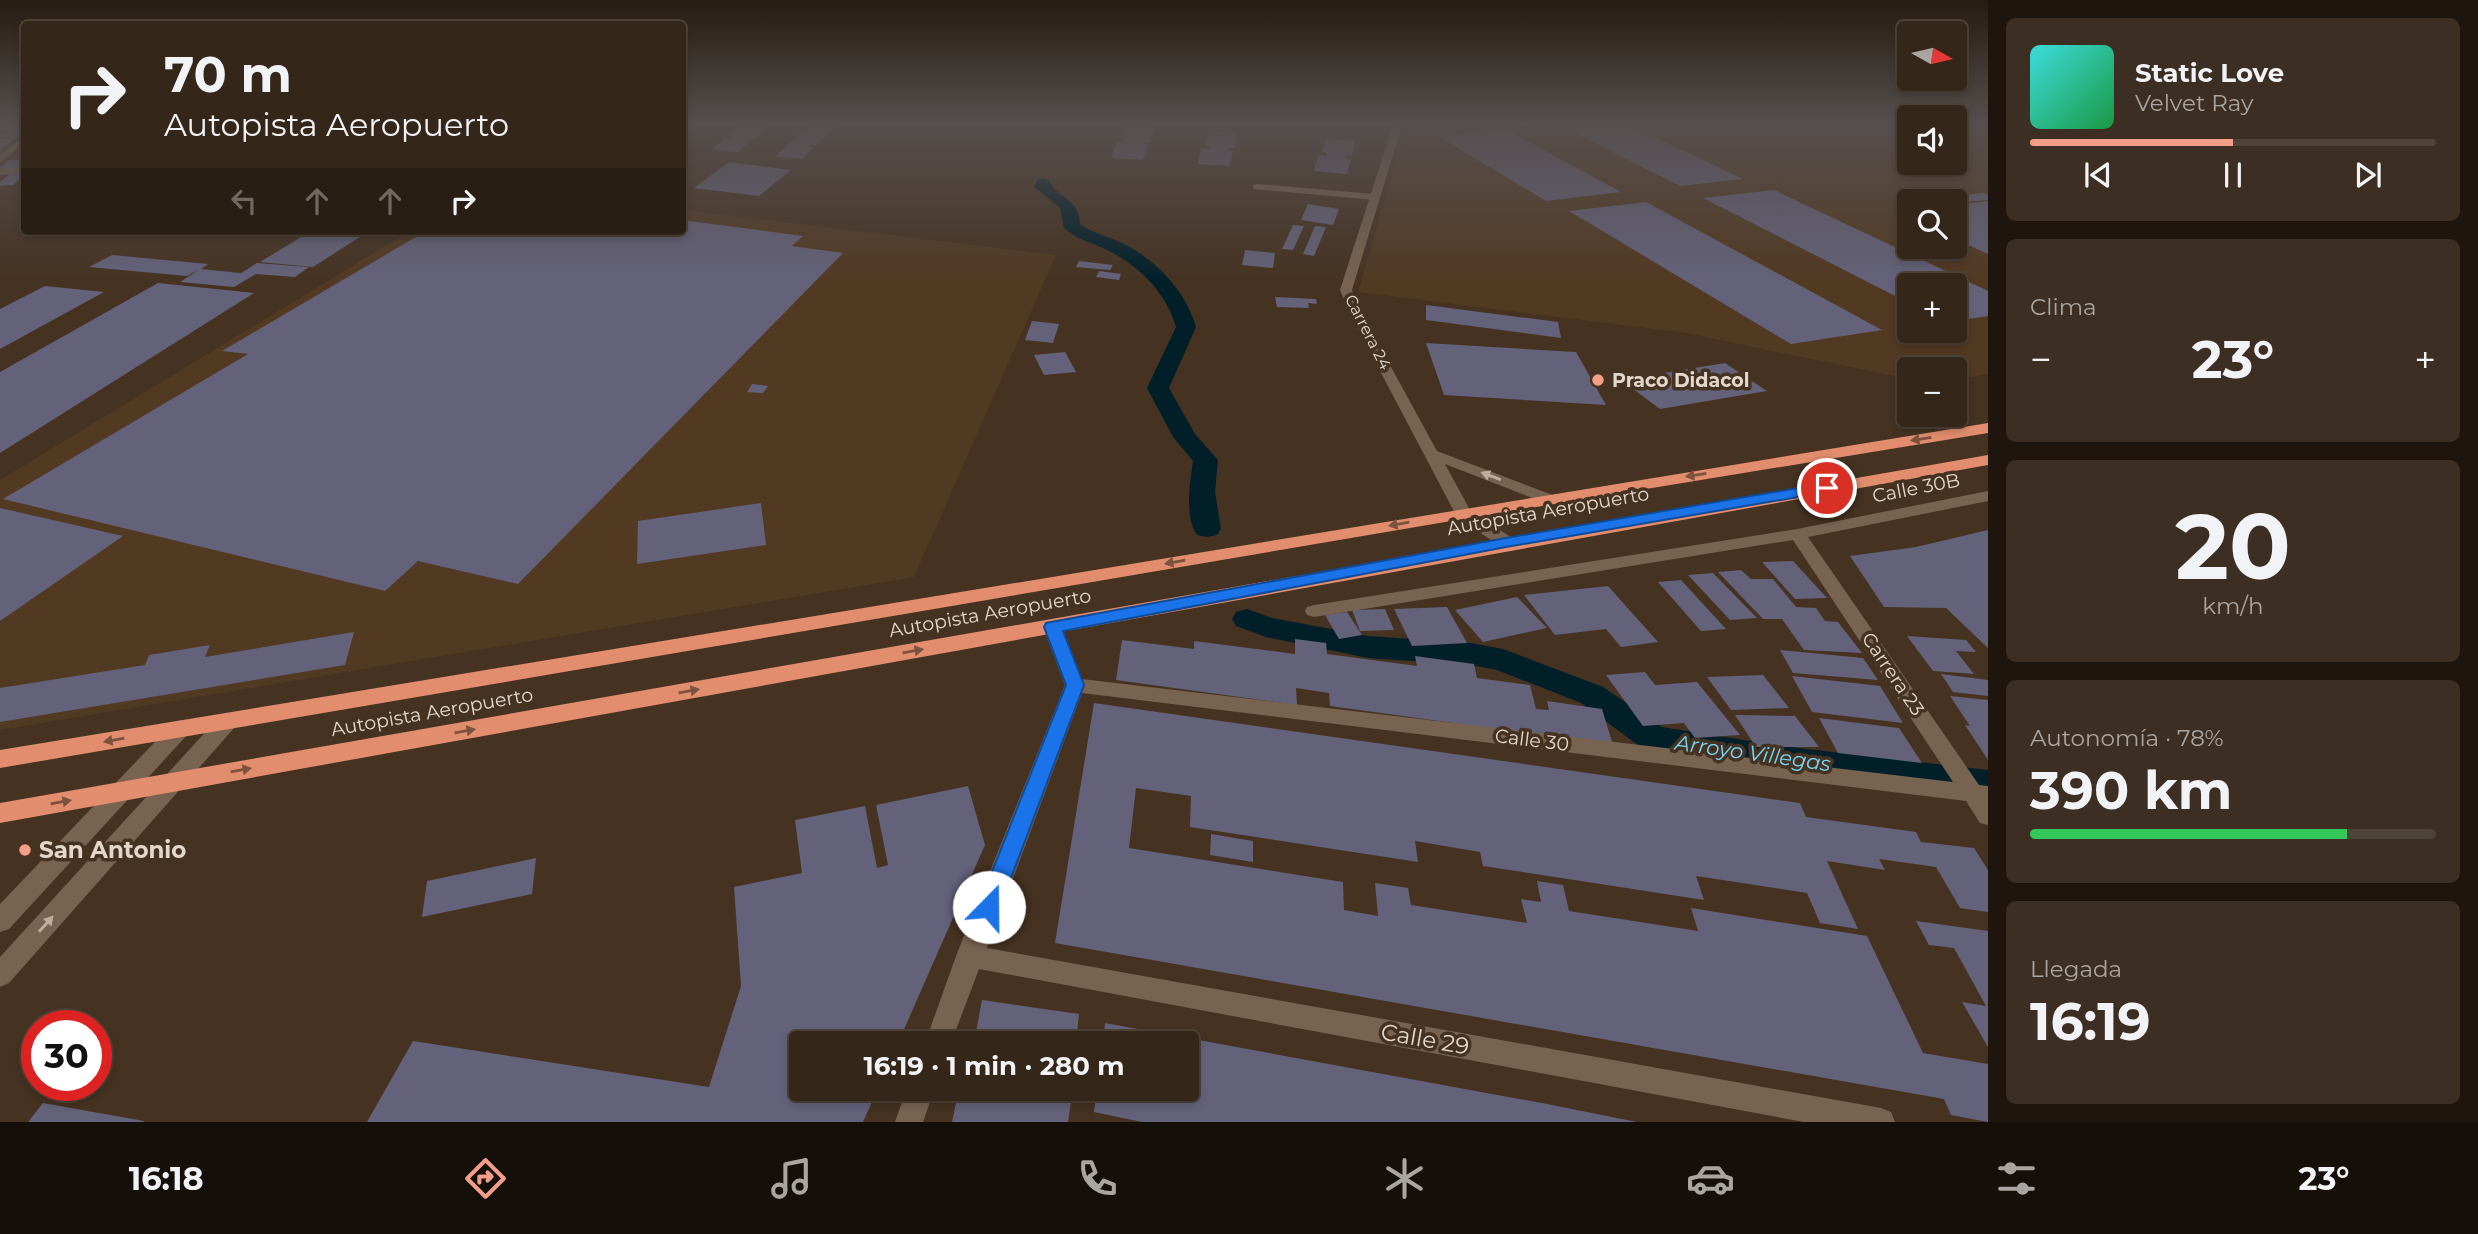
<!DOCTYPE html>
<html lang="es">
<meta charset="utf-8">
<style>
body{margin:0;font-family:Montserrat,sans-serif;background:#3c2e22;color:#f1f3f6;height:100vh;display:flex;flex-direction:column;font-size:26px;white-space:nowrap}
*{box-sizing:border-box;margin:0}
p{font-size:23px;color:#a9a5a2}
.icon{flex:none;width:38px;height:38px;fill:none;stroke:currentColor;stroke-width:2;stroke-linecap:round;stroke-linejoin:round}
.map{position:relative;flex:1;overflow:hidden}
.panel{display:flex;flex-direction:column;gap:18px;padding:18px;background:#1d150e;width:490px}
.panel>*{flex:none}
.hud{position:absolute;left:21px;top:21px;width:665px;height:214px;border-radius:7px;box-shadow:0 4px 10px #0003,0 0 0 2px #4e4338;background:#342619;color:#f1f3f6;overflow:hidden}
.needle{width:46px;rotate:98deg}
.controls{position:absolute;left:1897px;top:21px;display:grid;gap:14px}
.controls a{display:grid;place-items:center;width:70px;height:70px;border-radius:7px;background:#342619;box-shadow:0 4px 10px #0003,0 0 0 2px #4e4338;font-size:35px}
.speed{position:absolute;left:21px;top:1010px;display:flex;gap:14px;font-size:35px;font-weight:700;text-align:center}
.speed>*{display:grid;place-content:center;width:91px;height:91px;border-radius:50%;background:#342619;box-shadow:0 4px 10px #0003,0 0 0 2px #4e4338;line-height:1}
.speed .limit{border:10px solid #d22;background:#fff;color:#111}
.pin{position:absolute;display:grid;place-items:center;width:60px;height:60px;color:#fff;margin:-30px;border:4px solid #fff;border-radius:50%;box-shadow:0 2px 7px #0007}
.me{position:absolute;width:77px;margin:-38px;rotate:22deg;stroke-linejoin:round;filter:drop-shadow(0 0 5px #0008)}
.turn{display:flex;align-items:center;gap:24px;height:147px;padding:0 28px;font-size:32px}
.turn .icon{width:91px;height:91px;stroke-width:2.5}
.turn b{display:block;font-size:49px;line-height:60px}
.lanes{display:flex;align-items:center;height:66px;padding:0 28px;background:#0003;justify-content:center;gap:35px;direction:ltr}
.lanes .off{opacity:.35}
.big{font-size:52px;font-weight:700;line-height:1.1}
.panel .tile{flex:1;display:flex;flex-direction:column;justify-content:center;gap:10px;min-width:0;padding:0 24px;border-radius:10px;background:#3c2e22}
.panel .dial{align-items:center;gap:0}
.dial b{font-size:91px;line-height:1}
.song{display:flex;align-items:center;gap:21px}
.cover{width:84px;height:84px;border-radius:10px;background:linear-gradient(135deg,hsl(180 70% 55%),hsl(140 70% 35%))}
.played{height:7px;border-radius:4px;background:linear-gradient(90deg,#f49e89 50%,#4e4338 50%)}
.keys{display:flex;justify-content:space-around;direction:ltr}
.heat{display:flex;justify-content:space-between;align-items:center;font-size:38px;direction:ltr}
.charge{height:10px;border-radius:5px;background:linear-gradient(90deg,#34c759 78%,#4e4338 0)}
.trip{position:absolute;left:789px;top:1031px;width:410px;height:70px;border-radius:7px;background:#342619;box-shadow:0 4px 10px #0003,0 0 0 2px #4e4338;font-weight:700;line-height:70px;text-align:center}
.menu{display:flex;height:112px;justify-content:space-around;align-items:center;background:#150f0a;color:#a9a5a2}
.menu .icon{width:49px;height:49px}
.menu .selected{color:#f49e89}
.menu b{font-size:32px;color:#f1f3f6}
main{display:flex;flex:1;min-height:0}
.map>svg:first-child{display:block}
.built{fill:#523922;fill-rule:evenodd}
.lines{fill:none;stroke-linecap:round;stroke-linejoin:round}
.canal{fill:#011f29;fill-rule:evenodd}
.building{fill:#64627b}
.minor{fill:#786350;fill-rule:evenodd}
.tertiary{fill:#786350;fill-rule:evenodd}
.trunk{fill:#e28e6e;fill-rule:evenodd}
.oneway{fill:#7c523c}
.oneway2{fill:#beafa1}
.route{fill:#1a73e8;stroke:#114b97;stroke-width:2}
.poi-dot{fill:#f49e89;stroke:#453221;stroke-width:2.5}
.labels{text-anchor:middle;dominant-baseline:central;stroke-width:7;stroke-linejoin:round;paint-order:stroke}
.far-street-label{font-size:16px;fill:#e4d8cd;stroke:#453221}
.poi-label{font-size:19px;font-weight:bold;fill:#e4d8cd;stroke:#453221;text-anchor:start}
.street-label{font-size:19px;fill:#e4d8cd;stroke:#453221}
.water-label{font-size:21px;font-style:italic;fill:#74d6f9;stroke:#453221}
.near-poi-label{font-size:23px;font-weight:bold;fill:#e4d8cd;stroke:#453221;text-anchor:start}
.near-street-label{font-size:23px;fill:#e4d8cd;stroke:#453221}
</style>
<main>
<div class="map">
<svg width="1988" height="1122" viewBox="0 0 1988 1122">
<rect width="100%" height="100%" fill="#453221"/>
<!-- built -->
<g class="built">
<path d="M 1406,125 L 1909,125 L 1909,163 L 1955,163 L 1955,125 L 1988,125 L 1988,374 L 1955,380 L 1955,369 L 1909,369 L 1909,379 L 1686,333 L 1358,292 ZM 1909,201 L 1955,201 L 1955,247 L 1909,247 ZM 1909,285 L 1955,285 L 1955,331 L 1909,331 Z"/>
<polygon points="683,210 1056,255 914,577 0,730 0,480 410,231 682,231"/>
</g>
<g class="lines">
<!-- canal -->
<g class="canal">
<path d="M 1043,178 L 1049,180 C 1056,199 1079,196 1080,224 C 1094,234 1111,237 1126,245 C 1158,262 1186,292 1196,327 L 1169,388 L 1195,434 L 1218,460 L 1215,492 L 1221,529 L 1217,535 L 1207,537 L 1197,535 C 1184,515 1190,483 1193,461 L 1173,437 L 1147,388 L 1176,327 C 1166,291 1136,263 1103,248 C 1089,242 1075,238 1064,228 L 1060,208 L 1034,187 L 1037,180 Z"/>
<polygon points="1247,609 1272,618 1368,636 1471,643 1503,649 1603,687 1662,727 1781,746 1988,770 1988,798 1781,772 1654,752 1642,748 1581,703 1497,670 1471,665 1368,658 1266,637 1236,626 1232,619 1236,612"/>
</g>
</g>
<!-- building -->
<g class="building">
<polygon points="0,125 24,125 24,132 20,136 0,138 0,134 17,132 0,132"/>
<polygon points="740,125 766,125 763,127 767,127 754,139 748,140 751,140 738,152 711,150 725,138 729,139 732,137 727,136"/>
<polygon points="810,125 838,125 831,132 826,132 824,134 827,134 816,145 811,144 809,147 814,147 802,159 775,157 802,132 808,131 804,130"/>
<polygon points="1127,125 1155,128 1150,142 1144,142 1143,144 1148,145 1143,160 1111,158 1117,142 1125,143 1126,140 1122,139"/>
<polygon points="1560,125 1629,125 1743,179 1680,186"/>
<polygon points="1507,130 1621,192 1546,201 1440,137"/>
<polygon points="1209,131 1237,133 1235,148 1228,148 1228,150 1233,151 1230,166 1198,164 1201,148 1210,149 1210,146 1205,145"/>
<polygon points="18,137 4,147 0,152 0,139"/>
<polygon points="1326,138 1355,141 1352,156 1346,155 1345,158 1351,159 1347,174 1314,171 1318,155 1326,156 1327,153 1322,152"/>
<polygon points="24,159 24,169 0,171 0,167 9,160"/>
<polygon points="729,162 791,170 759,196 694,188"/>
<polygon points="24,173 24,176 13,185 0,186 0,182 10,174"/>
<polygon points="1774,190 1988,291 1988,316 1955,321 1955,285 1909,285 1909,303 1703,198"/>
<polygon points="1983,193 1988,195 1988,200 1964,202 1950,196"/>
<polygon points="1988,201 1988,254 1955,239 1955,205"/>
<polygon points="1646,202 1882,330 1791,344 1569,211"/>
<polygon points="1308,204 1339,209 1333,225 1301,220"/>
<polygon points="682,220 803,236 792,246 843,253 518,584 418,561 385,591 3,499 248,354 222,351 426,231 682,231"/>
<polygon points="1293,225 1304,226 1293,250 1282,249"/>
<polygon points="1315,226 1326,227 1314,256 1303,254"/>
<polygon points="311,231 369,231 313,267 260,262"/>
<polygon points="1245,250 1275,253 1273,268 1242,265"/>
<polygon points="112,255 208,264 201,269 241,273 257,263 309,267 295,277 256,274 234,287 180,282 200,269 187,276 89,267"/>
<polygon points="1079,261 1113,265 1110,270 1076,267"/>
<polygon points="1099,271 1121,274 1119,280 1096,277"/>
<polygon points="158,283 254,293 0,453 0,372"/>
<polygon points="45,286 104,292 0,349 0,309"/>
<polygon points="1275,297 1316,299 1317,304 1308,303 1309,308 1277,307"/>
<polygon points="1426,305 1558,322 1561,338 1426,320"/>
<polygon points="1032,321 1059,324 1053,343 1025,340"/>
<polygon points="1426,343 1576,352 1606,405 1444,395"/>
<polygon points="1065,352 1076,372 1044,375 1034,355"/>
<polygon points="1725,363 1767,391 1660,409 1621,380"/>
<polygon points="752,384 768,386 763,393 747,392"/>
<polygon points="761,503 766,545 637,564 638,521"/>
<polygon points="0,508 123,536 0,621"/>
<polygon points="1988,530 1988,648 1946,608 1884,607 1850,556 1916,547"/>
<polygon points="1793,561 1827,598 1795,599 1762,562"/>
<polygon points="1741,570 1751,579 1773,579 1796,607 1816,608 1825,621 1838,622 1862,653 1804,650 1782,619 1763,619 1718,572"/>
<polygon points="1713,573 1757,618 1730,620 1688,575"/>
<polygon points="1681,580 1726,629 1701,631 1658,582"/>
<polygon points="1608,586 1658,642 1621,647 1606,629 1555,635 1524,595"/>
<polygon points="1517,597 1547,628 1483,642 1455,610"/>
<polygon points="1447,607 1467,643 1412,646 1394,609"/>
<polygon points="1385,609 1394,630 1360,631 1352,610"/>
<polygon points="1347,612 1362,635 1339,639 1325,615"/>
<polygon points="354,632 345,665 0,722 0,688 145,665 149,655 210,645 205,657"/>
<polygon points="1907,636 1966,640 1976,652 1956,651 1974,674 1933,671"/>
<polygon points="1295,639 1326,643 1327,654 1417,666 1415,656 1474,664 1477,678 1530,685 1536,709 1549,710 1547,701 1602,709 1613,745 1330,706 1329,693 1296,688 1297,705 1116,680 1122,640 1194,649 1194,641 1295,654"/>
<polygon points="1780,650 1863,658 1878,680 1793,673"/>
<polygon points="1645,672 1655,685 1697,682 1740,735 1695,738 1684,723 1643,726 1606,675"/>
<polygon points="1941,674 1988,680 1988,696 1953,692"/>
<polygon points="1763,675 1789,708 1731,710 1707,677"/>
<polygon points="1792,676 1880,686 1903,723 1812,712"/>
<polygon points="1950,696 1988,700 1988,760 1965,725 1970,726"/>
<polygon points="1094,703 1800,803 1806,817 1916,832 1921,842 1974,848 1988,870 1988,912 1960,908 1936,867 1879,859 1885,870 1827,861 1858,929 1820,923 1807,893 1696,876 1704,900 1483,866 1480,852 1415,841 1418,862 1190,827 1191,796 1136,788 1129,848 1343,882 1344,910 1378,916 1375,883 1408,888 1411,905 1527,923 1521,899 1541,902 1537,881 1563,885 1569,911 1698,931 1691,908 1867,936 1923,1053 1988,1064 1988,1122 1951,1115 1944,1099 1055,943"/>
<polygon points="1735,715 1795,716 1819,747 1756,747"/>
<polygon points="1819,718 1899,728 1922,763 1838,753"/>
<polygon points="968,786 985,845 898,1043 802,1043 802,1088 878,1088 863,1122 367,1122 413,1041 709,1087 741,986 734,887 802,873 795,820 865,806 877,868 888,865 876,805"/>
<polygon points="1211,834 1253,841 1253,862 1210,855"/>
<polygon points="536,858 532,894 422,917 427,881"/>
<polygon points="1916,921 1988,931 1988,1047 1962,1002 1986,1006 1954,948 1929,945"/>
<polygon points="982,1000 1079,1014 1076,1043 974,1043"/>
<polygon points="1105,1023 1547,1104 1637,1122 1142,1122 1094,1112 1097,1088 1186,1088 1186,1043 1103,1043"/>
<polygon points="959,1088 1073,1088 1068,1122 952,1122"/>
<polygon points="43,1103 144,1121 144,1122 28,1122"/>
</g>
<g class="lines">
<!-- minor -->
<g class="minor">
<polygon points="24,136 24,143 0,163 0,155"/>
<polygon points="24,167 24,173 0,175 0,169"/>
<polygon points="1257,184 1374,194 1379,197 1374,200 1253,189 1253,185"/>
<polygon points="1988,491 1988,501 1808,537 1979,785 1988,786 1988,825 1980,823 1966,801 1082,693 987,948 1881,1108 1891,1112 1895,1122 1804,1122 979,969 951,1043 925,1043 956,956 1065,685 1043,627 1045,622 1059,622 1082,679 1953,782 1793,540 1314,617 1307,615 1305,611 1307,607 1314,605 1797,529"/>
<polygon points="907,1088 935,1088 923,1122 895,1122"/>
</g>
<!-- tertiary -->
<g class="tertiary">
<polygon points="1393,125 1402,125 1352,290 1362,314 1437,451 1555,496 1557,499 1549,504 1543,502 1445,464 1470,510 1512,538 1515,542 1512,546 1500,546 1457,517 1350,314 1340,290"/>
<polygon points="228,713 235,715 238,721 235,727 9,983 0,987 0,957 221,715"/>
<polygon points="181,720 188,722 191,728 188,734 9,929 0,932 0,904 174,722"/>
</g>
<!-- trunk -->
<g class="trunk">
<polygon points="1988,423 1988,433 1463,519 0,768 0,750"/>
<polygon points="1988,455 1988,465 0,823 0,803"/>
</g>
</g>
<!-- one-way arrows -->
<defs><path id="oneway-solid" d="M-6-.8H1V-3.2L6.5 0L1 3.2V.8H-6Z" transform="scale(1.75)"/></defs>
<g class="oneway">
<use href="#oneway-solid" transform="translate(1921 439) rotate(171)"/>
<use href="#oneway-solid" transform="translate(1696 475) rotate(171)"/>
<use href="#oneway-solid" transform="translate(1399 524) rotate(170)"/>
<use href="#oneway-solid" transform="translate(1175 562) rotate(170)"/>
<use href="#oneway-solid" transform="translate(913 651) rotate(-10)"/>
<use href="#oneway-solid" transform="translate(689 691) rotate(-10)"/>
<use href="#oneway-solid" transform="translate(465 731) rotate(-10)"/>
<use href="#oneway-solid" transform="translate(114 740) rotate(170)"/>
<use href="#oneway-solid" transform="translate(241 770) rotate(-10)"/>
<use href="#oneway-solid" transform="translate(61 802) rotate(-10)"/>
</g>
<g class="oneway2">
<use href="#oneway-solid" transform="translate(1491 476) rotate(-159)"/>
<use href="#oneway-solid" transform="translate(46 924) rotate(-48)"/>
</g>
<!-- sky -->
<linearGradient id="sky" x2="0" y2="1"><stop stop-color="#261c12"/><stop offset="0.44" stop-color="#564f4e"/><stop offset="1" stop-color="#564f4e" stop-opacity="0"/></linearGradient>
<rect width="1988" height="282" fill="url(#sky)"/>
<!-- route -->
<polygon class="route" points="1827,483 1835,488 1833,491 1506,547 1063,631 1084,685 1000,907 996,914 989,917 981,914 978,907 1066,685 1044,627 1046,623 1506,538"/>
<!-- markers -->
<g class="poi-dot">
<circle cx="1598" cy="380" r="7"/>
<circle cx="25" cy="850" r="7"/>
</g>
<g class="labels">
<!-- far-street labels -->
<g class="far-street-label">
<text transform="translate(1368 332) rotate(63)">Carrera 24</text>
</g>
<!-- poi labels -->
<g class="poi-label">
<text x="1612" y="380">Praco Didacol</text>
</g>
<!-- street labels -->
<g class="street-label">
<text transform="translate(1916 488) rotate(-11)">Calle 30B</text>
<text transform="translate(1548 511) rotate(-10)">Autopista Aeropuerto</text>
<text transform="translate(990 613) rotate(-10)">Autopista Aeropuerto</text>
<text transform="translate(1893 674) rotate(56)">Carrera 23</text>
<text transform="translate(432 712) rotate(-10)">Autopista Aeropuerto</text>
<text transform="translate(1532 740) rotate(7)">Calle 30</text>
</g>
<!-- water labels -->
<g class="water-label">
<text transform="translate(1753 753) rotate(8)">Arroyo Villegas</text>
</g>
<!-- near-poi labels -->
<g class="near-poi-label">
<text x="39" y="850">San Antonio</text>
</g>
<!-- near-street labels -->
<g class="near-street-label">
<text transform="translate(1425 1039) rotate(10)">Calle 29</text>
</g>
</g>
</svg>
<div class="controls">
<a><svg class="needle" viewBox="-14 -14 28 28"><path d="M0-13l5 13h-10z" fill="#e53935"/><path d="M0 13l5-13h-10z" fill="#a9a5a2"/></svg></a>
<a><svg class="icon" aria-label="sound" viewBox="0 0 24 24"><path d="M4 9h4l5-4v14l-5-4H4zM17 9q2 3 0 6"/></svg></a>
<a><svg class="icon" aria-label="search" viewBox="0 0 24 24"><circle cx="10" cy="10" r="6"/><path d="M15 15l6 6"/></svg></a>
<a>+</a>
<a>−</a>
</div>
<div class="speed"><div class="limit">30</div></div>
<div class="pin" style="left:1827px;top:488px;background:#d93025"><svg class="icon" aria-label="arrive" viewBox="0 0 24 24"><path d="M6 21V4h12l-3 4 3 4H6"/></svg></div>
<svg class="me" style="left:989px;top:907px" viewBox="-20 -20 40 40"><circle r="19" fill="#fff"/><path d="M0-13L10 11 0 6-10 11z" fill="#1a73e8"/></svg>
<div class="trip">16:19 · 1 min · 280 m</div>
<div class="hud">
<div class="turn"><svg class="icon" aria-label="right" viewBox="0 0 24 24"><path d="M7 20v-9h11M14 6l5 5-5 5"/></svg><div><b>70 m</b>Autopista Aeropuerto</div></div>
<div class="lanes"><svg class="icon off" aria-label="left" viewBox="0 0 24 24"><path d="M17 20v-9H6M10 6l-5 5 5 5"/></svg><svg class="icon off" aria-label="ahead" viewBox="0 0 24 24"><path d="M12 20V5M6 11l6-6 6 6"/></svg><svg class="icon off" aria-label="ahead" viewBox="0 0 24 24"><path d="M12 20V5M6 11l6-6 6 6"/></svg><svg class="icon" aria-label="right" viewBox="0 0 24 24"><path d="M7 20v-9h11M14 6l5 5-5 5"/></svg></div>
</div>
</div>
<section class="panel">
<div class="tile">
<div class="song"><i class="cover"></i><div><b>Static Love</b><p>Velvet Ray</p></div></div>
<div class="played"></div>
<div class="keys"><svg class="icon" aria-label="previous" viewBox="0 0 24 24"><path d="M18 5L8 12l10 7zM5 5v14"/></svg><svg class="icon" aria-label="pause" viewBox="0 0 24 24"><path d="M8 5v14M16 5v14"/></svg><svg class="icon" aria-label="next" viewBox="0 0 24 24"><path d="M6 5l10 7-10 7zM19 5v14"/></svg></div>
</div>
<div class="tile"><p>Clima</p>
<div class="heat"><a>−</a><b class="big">23°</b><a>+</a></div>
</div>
<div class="tile dial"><b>20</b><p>km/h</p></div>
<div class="tile"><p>Autonomía · 78%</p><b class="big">390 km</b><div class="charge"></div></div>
<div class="tile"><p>Llegada</p><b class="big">16:19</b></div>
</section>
</main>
<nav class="menu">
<b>16:18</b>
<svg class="icon selected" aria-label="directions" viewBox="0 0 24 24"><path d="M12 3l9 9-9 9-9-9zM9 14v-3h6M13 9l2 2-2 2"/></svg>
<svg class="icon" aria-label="music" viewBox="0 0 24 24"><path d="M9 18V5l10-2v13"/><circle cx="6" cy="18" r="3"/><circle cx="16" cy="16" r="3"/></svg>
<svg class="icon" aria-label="phone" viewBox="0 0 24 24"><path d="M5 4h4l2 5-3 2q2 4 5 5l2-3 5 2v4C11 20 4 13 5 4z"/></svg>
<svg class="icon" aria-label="climate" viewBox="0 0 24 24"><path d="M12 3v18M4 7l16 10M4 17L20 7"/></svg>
<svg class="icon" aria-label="car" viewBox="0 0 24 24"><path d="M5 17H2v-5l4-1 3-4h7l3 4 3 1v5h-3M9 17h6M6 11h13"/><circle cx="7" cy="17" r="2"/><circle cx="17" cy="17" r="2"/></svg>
<svg class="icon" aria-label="filters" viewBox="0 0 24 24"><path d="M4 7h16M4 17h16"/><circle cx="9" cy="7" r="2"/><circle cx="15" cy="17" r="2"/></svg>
<b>23°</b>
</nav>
